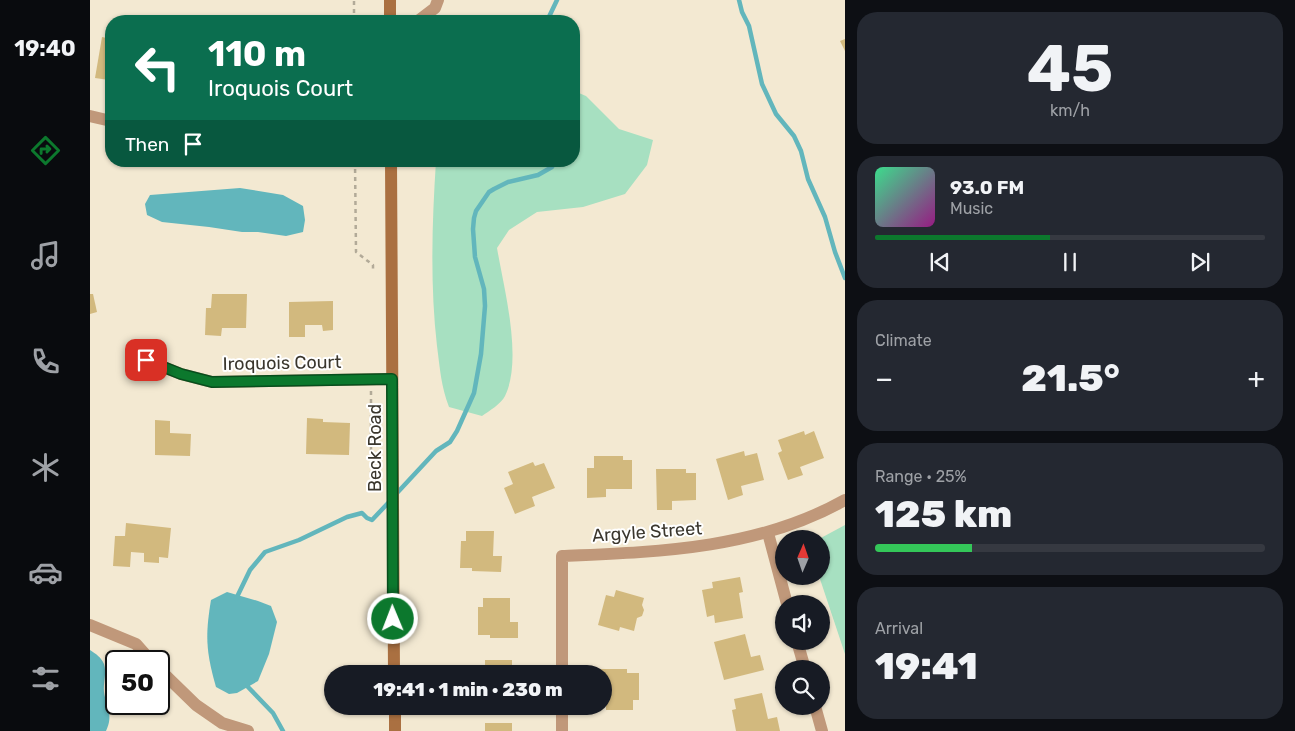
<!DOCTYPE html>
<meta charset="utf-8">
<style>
body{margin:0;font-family:Rubik,sans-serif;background:#242831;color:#f1f3f6;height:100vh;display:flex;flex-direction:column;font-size:19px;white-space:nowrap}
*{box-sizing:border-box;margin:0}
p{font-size:16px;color:#9ea1a6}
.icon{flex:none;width:28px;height:28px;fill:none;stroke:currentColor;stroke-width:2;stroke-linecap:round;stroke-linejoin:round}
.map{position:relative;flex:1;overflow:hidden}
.details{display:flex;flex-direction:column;gap:12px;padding:12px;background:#0d0f14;width:450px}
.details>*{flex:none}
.guide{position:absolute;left:15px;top:15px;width:475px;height:152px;border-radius:20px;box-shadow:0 1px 4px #0004;background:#0b6e4f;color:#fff;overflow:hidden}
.needle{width:32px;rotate:2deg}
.fabs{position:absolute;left:685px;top:530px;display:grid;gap:10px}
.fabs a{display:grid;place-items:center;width:55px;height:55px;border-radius:50%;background:#171b24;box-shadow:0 1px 4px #0004;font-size:25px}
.speed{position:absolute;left:15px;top:650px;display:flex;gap:10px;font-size:25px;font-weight:700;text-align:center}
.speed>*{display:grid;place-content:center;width:65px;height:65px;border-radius:50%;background:#171b24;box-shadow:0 1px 4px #0004;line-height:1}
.speed .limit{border:2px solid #111;border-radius:8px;background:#fff;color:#111}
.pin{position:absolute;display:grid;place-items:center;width:42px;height:42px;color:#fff;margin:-21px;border-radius:10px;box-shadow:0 2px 8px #0006}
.me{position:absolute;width:55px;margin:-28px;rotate:359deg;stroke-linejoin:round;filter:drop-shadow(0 0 4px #0008)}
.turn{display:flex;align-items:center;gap:18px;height:105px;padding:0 20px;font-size:22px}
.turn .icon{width:65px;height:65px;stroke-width:2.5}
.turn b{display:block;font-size:35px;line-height:42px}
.then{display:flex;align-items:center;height:48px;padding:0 20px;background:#0003;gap:10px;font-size:19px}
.big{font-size:38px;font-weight:800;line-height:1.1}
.details .card{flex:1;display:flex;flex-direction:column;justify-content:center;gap:8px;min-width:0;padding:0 18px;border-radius:20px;background:#242831}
.details .dial{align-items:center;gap:0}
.dial b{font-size:65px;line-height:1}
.song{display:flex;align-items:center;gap:15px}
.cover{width:60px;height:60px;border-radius:8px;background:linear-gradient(135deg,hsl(150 70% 55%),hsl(310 70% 35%))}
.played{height:5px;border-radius:2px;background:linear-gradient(90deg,#0c782d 45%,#363941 45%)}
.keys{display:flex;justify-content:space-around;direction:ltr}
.heat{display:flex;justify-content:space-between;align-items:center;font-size:28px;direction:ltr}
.charge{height:8px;border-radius:4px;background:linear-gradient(90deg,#34c759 25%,#363941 0)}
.trip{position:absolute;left:234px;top:665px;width:288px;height:50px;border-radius:25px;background:#171b24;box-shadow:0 1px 4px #0004;font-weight:800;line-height:50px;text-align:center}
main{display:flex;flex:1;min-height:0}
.dock{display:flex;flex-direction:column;width:90px;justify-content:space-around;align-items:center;background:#090b0e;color:#9ea1a6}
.dock .icon{width:35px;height:35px}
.dock .on{color:#0c782d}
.dock b{font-size:22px;color:#f1f3f6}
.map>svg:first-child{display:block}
.green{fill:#a7e0c1}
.water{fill:#62b6bc}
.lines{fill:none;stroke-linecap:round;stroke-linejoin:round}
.stream{stroke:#62b6bc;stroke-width:4.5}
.building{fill:#d2b97e}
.path{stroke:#b2aa98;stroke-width:2.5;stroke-dasharray:4 4;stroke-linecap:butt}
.minor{stroke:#c0987a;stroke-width:12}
.secondary{stroke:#aa7041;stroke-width:12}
.route-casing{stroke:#084e1d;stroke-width:12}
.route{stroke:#0c782d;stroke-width:9}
.labels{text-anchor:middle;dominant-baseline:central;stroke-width:4;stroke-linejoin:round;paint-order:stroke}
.street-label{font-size:18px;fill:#3a362d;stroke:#fff}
</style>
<main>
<nav class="dock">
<b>19:40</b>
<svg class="icon on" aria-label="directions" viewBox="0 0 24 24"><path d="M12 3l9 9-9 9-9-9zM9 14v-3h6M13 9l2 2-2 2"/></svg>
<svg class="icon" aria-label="music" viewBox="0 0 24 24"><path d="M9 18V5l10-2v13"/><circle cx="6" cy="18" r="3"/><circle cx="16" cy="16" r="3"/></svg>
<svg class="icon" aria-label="phone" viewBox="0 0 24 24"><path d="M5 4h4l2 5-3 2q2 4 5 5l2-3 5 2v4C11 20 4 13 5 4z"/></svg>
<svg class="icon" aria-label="climate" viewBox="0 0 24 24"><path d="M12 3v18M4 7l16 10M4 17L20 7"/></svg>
<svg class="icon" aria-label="car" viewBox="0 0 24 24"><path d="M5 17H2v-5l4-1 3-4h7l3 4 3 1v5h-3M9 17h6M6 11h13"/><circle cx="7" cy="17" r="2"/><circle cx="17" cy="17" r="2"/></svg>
<svg class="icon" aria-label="filters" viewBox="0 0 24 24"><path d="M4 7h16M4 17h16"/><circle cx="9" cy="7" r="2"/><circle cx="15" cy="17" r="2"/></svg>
</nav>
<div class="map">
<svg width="755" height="731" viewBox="0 0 755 731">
<rect width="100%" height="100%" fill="#f3e9d2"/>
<!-- green -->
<g class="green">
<path d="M 484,91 L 496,96 L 529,129 L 563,140 L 557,165 L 535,194 L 493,207 L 447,212 L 419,230 L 407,248 C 414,289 433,359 415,396 C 411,404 399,411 392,416 L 359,407 C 351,386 350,369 347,346 C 340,285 342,223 346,161 L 484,161 Z"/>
<polygon points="755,525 755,654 729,576 731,576 731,539 729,539"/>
</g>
<!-- water -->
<g class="water">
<polygon points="150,188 193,195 213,206 215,220 213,232 196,236 168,232 152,232 119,227 72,222 57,215 55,204 60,195"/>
<path d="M 137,592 L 168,601 L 181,606 L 187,622 L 179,654 L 168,681 L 147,693 L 139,694 L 126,687 C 116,652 115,636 121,600 Z"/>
<path d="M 0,650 C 6,654 11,657 14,664 C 17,673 13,683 14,692 C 16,707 24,715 16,731 L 0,731 Z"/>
</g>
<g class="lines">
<!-- stream -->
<g class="stream">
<polyline points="649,0 652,12 659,26 672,84 686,114 704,136 711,151 718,179 735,217 745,252 755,278"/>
<polyline points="457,21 467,0"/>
<polyline points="307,493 346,451 360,442 367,431 384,393 391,354 395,306 394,289 385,257 383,229 384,218 386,211 399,192 404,189 418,182 448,175 462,167 465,161"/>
<polyline points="146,599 160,570 175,552 209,540 257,517 272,513 277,518 282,520 300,501"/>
<polyline points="157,683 158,687 183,713 193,731"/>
</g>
</g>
<!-- building -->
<g class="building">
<rect x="380" y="16" width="19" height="5"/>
<polygon points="12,37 21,39 21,69 19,80 5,78"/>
<polygon points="755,39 755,51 750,41"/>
<polygon points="0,294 3,294 7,312 0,314"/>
<polygon points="122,294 157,294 156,328 132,328 131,336 115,335 116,308 121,308"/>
<polygon points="243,301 243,330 233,331 232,325 215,325 215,337 199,337 199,302"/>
<polygon points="217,418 233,419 233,422 260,423 259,455 216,454"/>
<polygon points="65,420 80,421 80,433 101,434 100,456 65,455"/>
<polygon points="714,431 715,435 724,431 734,458 710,467 713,475 698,480 688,453 692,451 688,440"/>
<polygon points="654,451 655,456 667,453 674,480 651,486 653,495 638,500 626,459"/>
<polygon points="504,456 533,456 533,460 542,460 542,489 516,489 516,497 497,498 497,468 504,468"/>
<polygon points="443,462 445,466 454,463 465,488 442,497 445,506 425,514 414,488 423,484 418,472"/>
<polygon points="566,469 596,469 596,473 606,473 606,500 582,501 582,510 567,510"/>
<polygon points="36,523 81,528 78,558 69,557 69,563 54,562 54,553 41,552 40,567 23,566 25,536 35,536"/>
<polygon points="376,531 404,531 403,556 412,556 411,572 382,571 382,568 370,568 371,541 376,541"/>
<polygon points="650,577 653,592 649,593 653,618 625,623 624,615 617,617 612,590 623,588 622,582"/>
<polygon points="526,590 554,598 552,605 554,610 552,616 547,618 544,631 530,627 529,631 508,625 516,595 524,597"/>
<polygon points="393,598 420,598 420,622 428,622 428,638 400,638 400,635 388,635 388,607 393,607"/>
<polygon points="655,634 661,657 670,655 674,670 634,680 624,642"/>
<polygon points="395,660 422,660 422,674 390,674 390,670 395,670"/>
<polygon points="508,669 537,669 537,673 549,673 549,700 543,700 543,710 516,710 516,685 512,685 512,674 508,674"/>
<polygon points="672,693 678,719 687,717 690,731 646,731 642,710 646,709 644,699"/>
<rect x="395" y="723" width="27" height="8"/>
</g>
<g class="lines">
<!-- path -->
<g class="path">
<polyline points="264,21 264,0"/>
<polyline points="265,161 266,252 283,265 283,270"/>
<polyline points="281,391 281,478"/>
</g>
<!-- minor -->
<g class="minor">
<polyline points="328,21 345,8 348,0"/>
<polyline points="0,116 21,121"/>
<polyline points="56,360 91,374 122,382 302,379"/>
<polyline points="678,533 697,604"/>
<polyline points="0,625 46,644 61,661"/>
<polyline points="707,641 715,669"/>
<polyline points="69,669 106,705 132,723 158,731"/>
<path d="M 472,674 L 472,556 C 569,552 668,549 755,500"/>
<polyline points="725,706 732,731"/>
<polyline points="472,731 472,706"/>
</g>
<!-- secondary -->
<g class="secondary">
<polyline points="300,0 300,21"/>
<polyline points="301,161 304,674"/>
<polyline points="305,706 305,731"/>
</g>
</g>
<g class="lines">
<!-- route casing -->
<g class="route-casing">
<polyline id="route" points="56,360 91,374 122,382 302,379 303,619"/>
</g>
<!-- route -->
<use href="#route" class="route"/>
</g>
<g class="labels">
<!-- street labels -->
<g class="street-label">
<text transform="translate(192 363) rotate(-1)">Iroquois Court</text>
<text transform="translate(285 448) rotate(-90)">Beck Road</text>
<text transform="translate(557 532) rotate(-4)">Argyle Street</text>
</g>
</g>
</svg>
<div class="fabs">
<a><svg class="needle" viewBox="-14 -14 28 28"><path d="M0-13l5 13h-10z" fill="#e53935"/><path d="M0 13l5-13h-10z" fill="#9ea1a6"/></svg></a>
<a><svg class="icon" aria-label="sound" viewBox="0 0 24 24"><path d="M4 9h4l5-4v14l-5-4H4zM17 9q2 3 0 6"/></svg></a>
<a><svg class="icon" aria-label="search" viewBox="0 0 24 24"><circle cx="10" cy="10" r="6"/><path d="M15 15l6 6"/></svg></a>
</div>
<div class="speed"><div class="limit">50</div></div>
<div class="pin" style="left:56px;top:360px;background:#d93025"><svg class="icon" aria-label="arrive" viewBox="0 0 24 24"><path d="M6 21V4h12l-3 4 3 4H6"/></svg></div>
<svg class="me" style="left:303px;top:619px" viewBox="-20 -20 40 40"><circle r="17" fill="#0c782d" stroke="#fff" stroke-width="3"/><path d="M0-11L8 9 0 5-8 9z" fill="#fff"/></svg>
<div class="trip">19:41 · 1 min · 230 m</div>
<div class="guide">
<div class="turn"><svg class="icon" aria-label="left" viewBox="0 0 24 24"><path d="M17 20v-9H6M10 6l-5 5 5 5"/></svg><div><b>110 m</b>Iroquois Court</div></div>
<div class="then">Then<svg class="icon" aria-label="arrive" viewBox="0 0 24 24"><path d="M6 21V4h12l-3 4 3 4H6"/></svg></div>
</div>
</div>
<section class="details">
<div class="card dial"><b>45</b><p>km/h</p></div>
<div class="card">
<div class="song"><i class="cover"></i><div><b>93.0 FM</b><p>Music</p></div></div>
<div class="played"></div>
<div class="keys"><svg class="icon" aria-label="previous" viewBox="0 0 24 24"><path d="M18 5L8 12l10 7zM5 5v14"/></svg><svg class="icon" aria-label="pause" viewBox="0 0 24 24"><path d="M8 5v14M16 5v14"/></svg><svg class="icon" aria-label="next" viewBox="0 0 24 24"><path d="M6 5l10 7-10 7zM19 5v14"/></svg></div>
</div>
<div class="card"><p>Climate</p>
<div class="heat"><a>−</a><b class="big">21.5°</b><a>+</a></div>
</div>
<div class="card"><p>Range · 25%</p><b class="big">125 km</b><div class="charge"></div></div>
<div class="card"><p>Arrival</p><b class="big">19:41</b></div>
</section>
</main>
